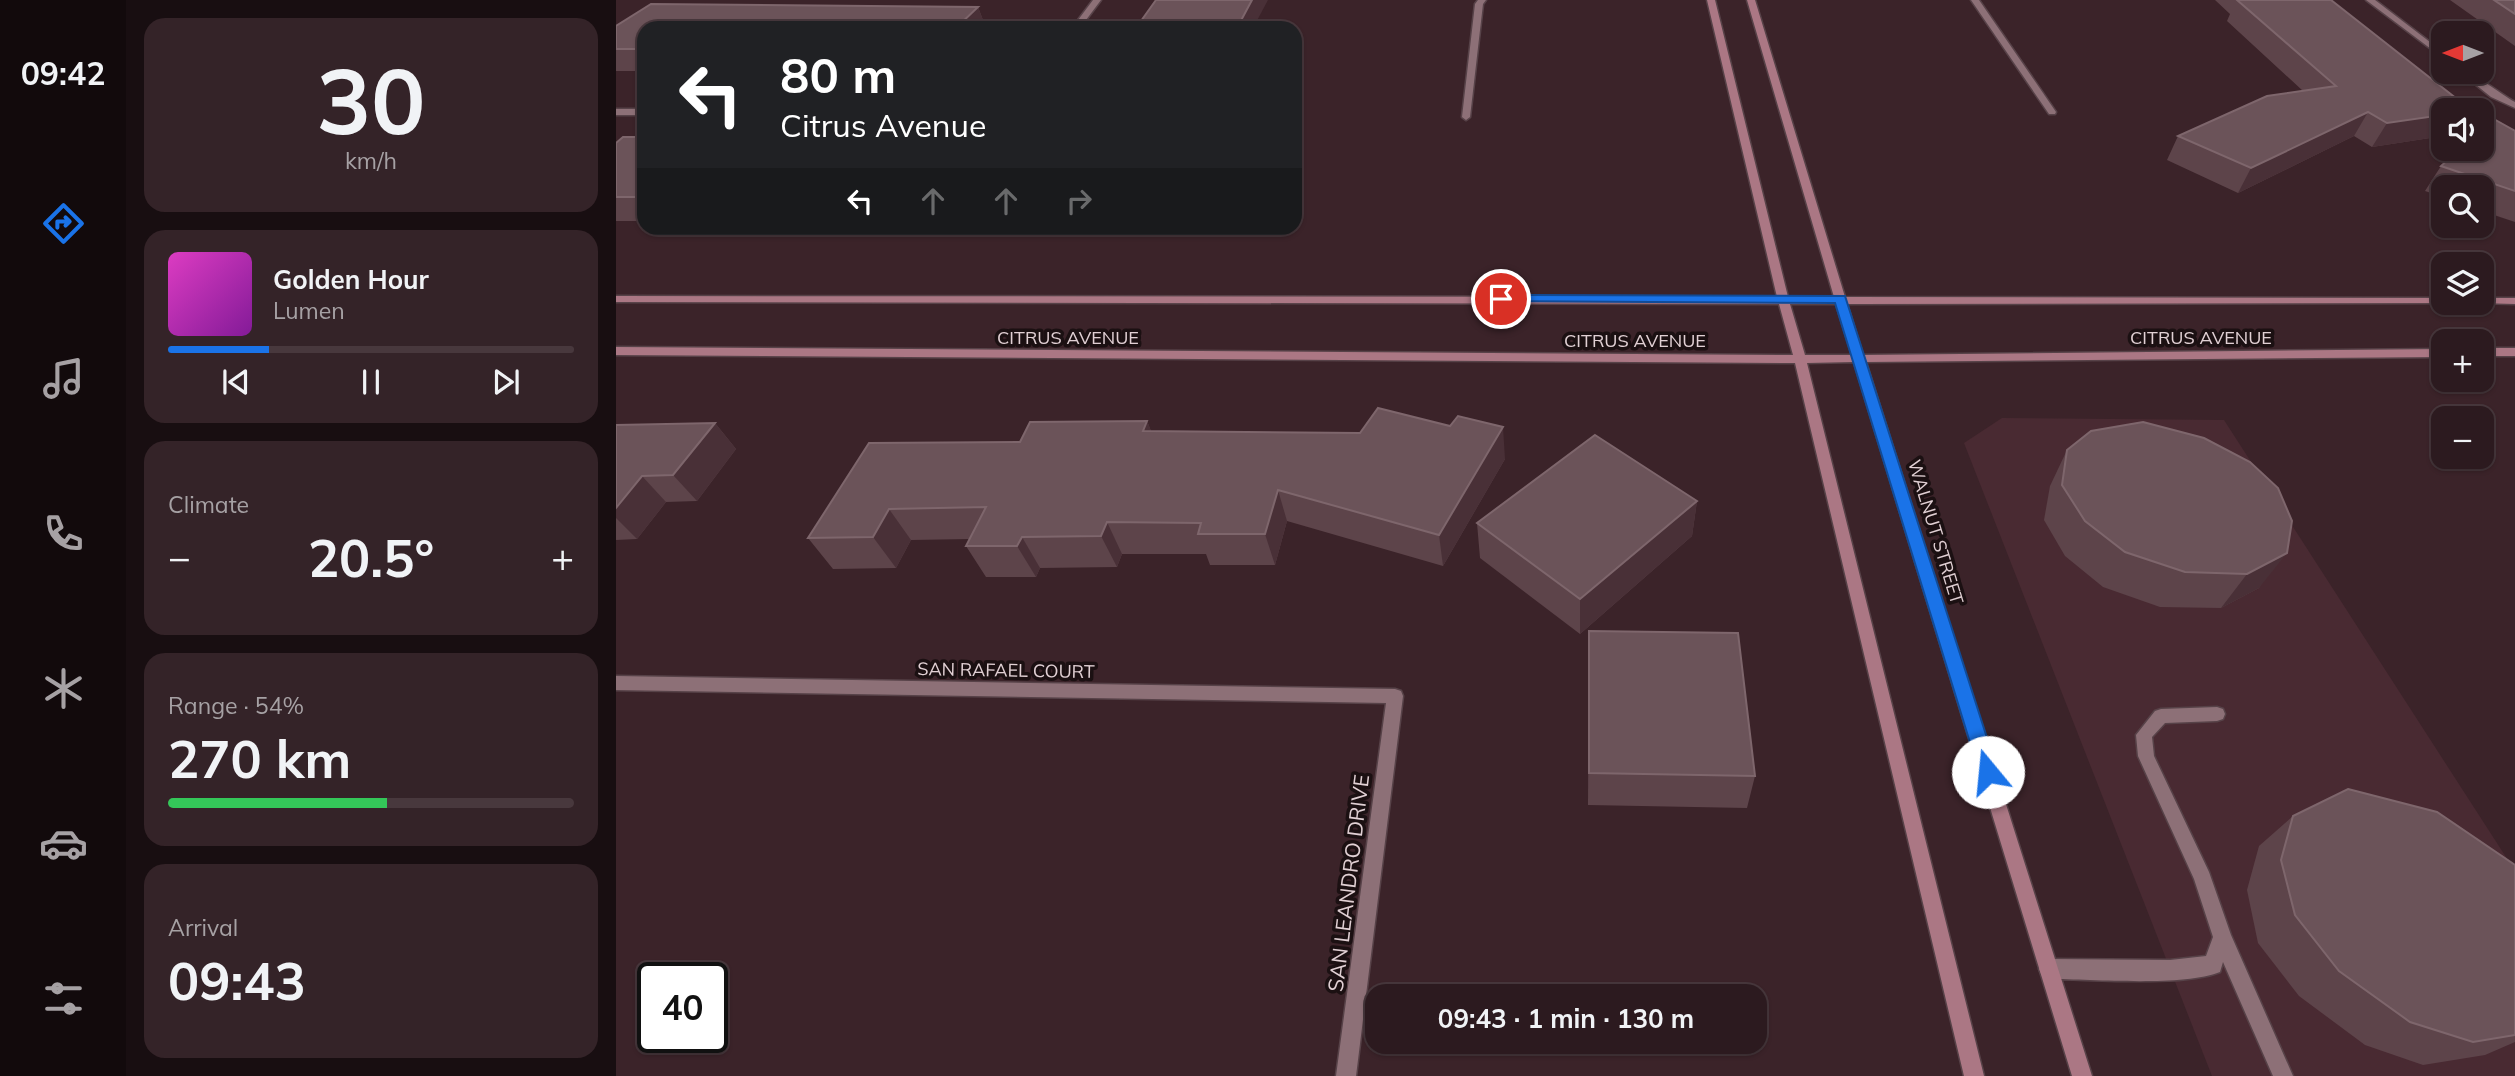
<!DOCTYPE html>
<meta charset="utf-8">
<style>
body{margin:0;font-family:Mulish,sans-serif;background:#342328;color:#f1f3f6;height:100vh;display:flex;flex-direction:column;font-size:26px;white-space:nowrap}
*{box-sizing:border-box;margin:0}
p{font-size:23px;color:#a6a1a4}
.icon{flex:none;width:38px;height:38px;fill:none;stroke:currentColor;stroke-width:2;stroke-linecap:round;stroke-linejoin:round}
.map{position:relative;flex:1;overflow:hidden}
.side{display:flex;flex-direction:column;gap:18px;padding:18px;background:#180e11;width:490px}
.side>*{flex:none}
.top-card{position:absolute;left:21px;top:21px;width:665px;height:214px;border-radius:21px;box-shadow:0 2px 5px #0004,0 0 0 2px #48383d;background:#202124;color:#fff;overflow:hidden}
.needle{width:46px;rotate:270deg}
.fabs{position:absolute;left:1815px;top:21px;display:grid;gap:14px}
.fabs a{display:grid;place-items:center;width:63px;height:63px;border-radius:14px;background:#2c1a1f;box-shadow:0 2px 5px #0004,0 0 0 2px #48383d;font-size:35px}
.speed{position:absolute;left:21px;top:962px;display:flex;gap:14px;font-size:35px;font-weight:700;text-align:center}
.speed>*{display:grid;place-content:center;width:91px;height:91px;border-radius:50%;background:#2c1a1f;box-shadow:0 2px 5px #0004,0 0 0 2px #48383d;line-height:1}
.speed .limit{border:4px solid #111;border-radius:10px;background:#fff;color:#111}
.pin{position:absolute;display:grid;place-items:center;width:60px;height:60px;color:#fff;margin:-30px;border:4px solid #fff;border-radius:50%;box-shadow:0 2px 7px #0007}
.me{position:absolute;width:77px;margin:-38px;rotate:343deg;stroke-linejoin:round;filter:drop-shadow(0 0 5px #0008)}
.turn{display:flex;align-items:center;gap:24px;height:147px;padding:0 28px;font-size:32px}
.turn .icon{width:91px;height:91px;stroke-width:2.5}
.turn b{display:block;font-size:49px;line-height:60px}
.lanes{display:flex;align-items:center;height:66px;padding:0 28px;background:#0003;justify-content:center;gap:35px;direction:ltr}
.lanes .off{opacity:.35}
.big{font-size:52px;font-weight:700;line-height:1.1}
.side .card{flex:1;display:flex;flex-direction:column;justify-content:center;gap:10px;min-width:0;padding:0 24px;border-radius:21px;background:#342328}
.side .dial{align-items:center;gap:0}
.dial b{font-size:91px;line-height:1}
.song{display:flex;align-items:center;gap:21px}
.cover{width:84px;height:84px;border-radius:10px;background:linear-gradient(135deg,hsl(310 70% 55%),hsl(290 70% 35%))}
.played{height:7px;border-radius:4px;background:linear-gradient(90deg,#1a73e8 25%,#48383d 25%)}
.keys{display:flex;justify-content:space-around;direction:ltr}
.heat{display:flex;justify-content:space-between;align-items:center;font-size:38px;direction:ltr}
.charge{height:10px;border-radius:5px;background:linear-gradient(90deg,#34c759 54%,#48383d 0)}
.trip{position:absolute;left:749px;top:984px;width:402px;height:70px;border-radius:21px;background:#2c1a1f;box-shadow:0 2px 5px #0004,0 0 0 2px #48383d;font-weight:700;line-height:70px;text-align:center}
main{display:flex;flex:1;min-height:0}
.tab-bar{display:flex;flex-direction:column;width:126px;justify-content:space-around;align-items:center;background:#120a0c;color:#a6a1a4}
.tab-bar .icon{width:49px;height:49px}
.tab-bar .on{color:#1a73e8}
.tab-bar b{font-size:32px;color:#f1f3f6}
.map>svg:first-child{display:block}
.built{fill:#492a32}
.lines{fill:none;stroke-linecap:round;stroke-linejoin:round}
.lane-casing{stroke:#574248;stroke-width:3}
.street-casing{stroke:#574248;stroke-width:3}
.secondary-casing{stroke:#574248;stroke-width:3}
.lane{fill:#8d7077;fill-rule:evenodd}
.street{fill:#8d7077;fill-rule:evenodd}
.secondary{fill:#ab7784;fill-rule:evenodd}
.wall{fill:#5d444a}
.shaded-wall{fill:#493037}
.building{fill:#6b5359;stroke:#7e666c;stroke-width:2}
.route{fill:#1a73e8;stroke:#114b97;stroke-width:2}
.labels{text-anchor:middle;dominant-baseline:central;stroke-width:7;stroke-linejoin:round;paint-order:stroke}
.street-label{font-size:18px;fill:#e1d0d4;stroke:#1b1012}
.near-street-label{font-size:21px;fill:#e1d0d4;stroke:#1b1012}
</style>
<main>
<nav class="tab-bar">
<b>09:42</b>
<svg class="icon on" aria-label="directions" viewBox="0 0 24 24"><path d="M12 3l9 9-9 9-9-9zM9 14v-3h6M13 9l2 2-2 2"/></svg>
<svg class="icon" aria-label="music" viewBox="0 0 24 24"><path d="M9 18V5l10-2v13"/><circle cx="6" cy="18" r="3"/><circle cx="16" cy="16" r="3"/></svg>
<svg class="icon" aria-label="phone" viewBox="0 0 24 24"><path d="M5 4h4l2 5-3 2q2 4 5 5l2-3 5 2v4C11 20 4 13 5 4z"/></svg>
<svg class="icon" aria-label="climate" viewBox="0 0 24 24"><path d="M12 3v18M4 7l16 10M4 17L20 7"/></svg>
<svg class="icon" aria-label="car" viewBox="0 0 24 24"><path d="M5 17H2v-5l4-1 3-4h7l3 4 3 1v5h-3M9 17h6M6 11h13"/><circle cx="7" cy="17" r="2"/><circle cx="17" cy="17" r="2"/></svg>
<svg class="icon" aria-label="filters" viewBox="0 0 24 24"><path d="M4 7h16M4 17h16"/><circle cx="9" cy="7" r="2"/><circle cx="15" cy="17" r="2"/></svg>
</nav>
<section class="side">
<div class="card dial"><b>30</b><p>km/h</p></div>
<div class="card">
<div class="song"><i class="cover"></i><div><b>Golden Hour</b><p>Lumen</p></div></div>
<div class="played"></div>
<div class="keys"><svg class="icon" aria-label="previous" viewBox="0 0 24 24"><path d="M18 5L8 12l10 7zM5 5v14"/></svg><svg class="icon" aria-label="pause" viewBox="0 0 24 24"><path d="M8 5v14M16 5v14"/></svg><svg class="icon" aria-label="next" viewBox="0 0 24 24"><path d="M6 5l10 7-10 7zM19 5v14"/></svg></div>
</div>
<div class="card"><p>Climate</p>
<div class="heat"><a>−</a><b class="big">20.5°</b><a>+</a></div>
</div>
<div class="card"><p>Range · 54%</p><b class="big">270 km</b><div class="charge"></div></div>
<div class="card"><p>Arrival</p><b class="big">09:43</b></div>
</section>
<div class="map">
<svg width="1899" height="1076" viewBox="0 0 1899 1076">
<rect width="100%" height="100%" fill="#3b2329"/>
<!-- built -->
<polygon class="built" points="1386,418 1608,420 1899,871 1899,1076 1596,1076 1348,443"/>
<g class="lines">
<!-- lane casing -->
<g class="lane-casing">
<path id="lane" d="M 1601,707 L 1607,709 L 1609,714 L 1607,719 L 1601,721 L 1549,723 L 1536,737 L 1538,756 L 1593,872 L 1615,935 L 1677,1076 L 1657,1076 L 1607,962 L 1604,972 C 1567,987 1476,979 1433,979 L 1426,976 L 1423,969 L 1426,962 L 1433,959 L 1554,960 L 1590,956 L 1597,937 L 1578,879 L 1522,756 L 1520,735 L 1539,711 L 1545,709 Z"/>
</g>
<!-- street casing -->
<g class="street-casing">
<g id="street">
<polygon points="477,0 485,0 464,28 456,28"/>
<polygon points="862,0 870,0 867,4 854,117 850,120 846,117 859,4"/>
<polygon points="1355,0 1363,0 1440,112 1439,114 1433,114"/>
<polygon points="1750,0 1759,0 1827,52 1827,58"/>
<path d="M 1844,72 C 1857,71 1884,94 1899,102 L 1899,108 L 1875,97 Z"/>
<rect x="0" y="109" width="28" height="6"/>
<polygon points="0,676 779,689 785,691 787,696 740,1076 720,1076 770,703 0,690"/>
</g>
</g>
<!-- secondary casing -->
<g class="secondary-casing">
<g id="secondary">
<path d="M 1091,0 L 1099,0 L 1172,297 L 1218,297 L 1131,0 L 1139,0 L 1229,297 L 1827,298 L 1827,303 L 1831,303 L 1231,304 L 1247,355 L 1827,349 L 1827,357 L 1250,362 L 1476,1076 L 1456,1076 L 1238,362 L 1191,363 L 1368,1076 L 1348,1076 L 1179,363 L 0,355 L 0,347 L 1177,355 L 1163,304 L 0,302 L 0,296 L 1161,297 ZM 1174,304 L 1220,304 L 1236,355 L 1189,355 Z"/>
<polygon points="1866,298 1899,298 1899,304 1862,303 1866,303"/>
<rect x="1866" y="348" width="33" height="8"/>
</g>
</g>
<!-- lane -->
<use href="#lane" class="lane"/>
<!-- street -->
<use href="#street" class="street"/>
<!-- secondary -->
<use href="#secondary" class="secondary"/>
</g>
<!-- wall -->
<g class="wall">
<polygon points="1599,0 1715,0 1827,110 1827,136 1756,147 1738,136 1622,193 1551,160 1562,136 1687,91 1611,21 1614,14"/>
<polygon points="1834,0 1899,0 1899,46"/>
<polygon points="362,7 370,28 28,28 28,71 0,71 0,26"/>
<polygon points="1899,131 1899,222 1866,211 1866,187 1827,187 1827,197 1809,191 1825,166"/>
<polygon points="28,137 28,221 0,221 0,143"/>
<polygon points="531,421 535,431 889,459 827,566 671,521 659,565 594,565 590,554 506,554 501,567 424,568 420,577 370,577 350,546 354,539 295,540 280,568 217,569 192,538 404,442"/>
<polygon points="99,423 120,449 81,501 50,502 21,539 0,540 0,425"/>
<polygon points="1451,450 1676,521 1643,588 1605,608 1544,607 1487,587 1449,556 1428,520 1434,486"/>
<polygon points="1081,501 1076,536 964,634 864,558 861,523"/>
<polygon points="973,631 1139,776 1131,808 972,805"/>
<polygon points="1677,816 1899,865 1899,1042 1869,1055 1807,1065 1749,1045 1683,996 1642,943 1631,890 1643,846"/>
</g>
<!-- shaded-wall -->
<g class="shaded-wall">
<polygon points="636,0 652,0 637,28 621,28"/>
<polygon points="362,7 370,28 340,28"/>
<polygon points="1752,112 1738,136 1622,193 1635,168"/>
<polygon points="1827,115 1827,136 1756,147 1771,123"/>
<polygon points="531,421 544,453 527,431"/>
<polygon points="99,423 120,449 81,501 57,475"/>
<polygon points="887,427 889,459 827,566 823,535"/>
<polygon points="26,476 50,502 21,539 0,518 0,508"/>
<polygon points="662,490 671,521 659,565 649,534"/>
<polygon points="1081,501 1076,536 964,634 964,599"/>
<polygon points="273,509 295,540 280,568 257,537"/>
<polygon points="491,522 506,554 501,567 485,536"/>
<polygon points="406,537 424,568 420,577 401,546"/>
<polygon points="1671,553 1643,588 1605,608 1631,574"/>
</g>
<!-- building -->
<g class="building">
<polygon points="540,0 636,0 621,28 520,28"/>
<polygon points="1621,0 1715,0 1855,110 1827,110 1827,115 1771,123 1752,112 1635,168 1562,136 1651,96 1720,86"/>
<polygon points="1878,0 1899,0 1899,14"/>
<polygon points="35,4 362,7 340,28 28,28 28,49 0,49 0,26"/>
<polygon points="1876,118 1899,131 1899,191 1825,166 1844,149 1866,149 1866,128"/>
<polygon points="7,137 28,137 28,197 0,197 0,143"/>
<polygon points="762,408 834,426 842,416 887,427 823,535 662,490 649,534 582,534 585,523 491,522 485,536 406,537 401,546 350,546 370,507 273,509 257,537 192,538 253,443 404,442 414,422 531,421 527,431 744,433"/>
<polygon points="1527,422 1588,438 1634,462 1662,488 1676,521 1671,553 1631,574 1569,572 1509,552 1469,521 1446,485 1451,450 1475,431"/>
<polygon points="99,423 57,475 26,476 0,508 0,425"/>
<polygon points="979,435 1081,501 964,599 861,523"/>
<polygon points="973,631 1122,633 1139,776 973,773"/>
<polygon points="1732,789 1821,812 1899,865 1899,1035 1857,1042 1794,1022 1723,971 1679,915 1665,860 1677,816"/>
</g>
<!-- route -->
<polygon class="route" points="885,295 1229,296 1382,772 1379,778 1372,780 1366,778 1363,772 1219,303 881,301 879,299"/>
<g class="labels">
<!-- street labels -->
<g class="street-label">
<text x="452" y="337">CITRUS AVENUE</text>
<text x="1585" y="337">CITRUS AVENUE</text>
<text x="1019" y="340">CITRUS AVENUE</text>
<text transform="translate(1320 532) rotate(73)">WALNUT STREET</text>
<text transform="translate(390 670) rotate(1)">SAN RAFAEL COURT</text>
</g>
<!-- near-street labels -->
<g class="near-street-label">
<text transform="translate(732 883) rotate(-83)">SAN LEANDRO DRIVE</text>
</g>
</g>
</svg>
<div class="fabs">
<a><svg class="needle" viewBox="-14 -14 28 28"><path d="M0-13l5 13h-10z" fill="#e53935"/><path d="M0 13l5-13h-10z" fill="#a6a1a4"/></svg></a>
<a><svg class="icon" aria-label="sound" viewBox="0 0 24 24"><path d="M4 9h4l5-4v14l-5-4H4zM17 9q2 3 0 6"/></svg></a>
<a><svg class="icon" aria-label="search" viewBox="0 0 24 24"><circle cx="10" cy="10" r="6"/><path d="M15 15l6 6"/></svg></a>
<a><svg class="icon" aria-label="layers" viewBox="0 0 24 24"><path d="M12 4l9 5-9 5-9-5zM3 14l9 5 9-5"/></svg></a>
<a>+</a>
<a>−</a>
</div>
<div class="speed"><div class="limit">40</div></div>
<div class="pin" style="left:885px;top:299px;background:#d93025"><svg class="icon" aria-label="arrive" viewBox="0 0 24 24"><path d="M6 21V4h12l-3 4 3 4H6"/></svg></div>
<svg class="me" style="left:1372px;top:772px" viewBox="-20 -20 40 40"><circle r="19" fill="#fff"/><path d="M0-13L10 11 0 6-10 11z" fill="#1a73e8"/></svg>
<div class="trip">09:43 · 1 min · 130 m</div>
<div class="top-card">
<div class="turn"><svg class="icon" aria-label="left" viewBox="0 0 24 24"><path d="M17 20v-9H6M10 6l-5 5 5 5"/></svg><div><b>80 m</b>Citrus Avenue</div></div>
<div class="lanes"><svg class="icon" aria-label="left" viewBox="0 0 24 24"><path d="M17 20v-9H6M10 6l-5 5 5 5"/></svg><svg class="icon off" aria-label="ahead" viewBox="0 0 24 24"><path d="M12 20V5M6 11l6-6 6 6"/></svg><svg class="icon off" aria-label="ahead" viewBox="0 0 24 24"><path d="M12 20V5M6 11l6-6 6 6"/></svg><svg class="icon off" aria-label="right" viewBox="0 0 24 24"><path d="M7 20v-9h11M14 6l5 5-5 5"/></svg></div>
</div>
</div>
</main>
